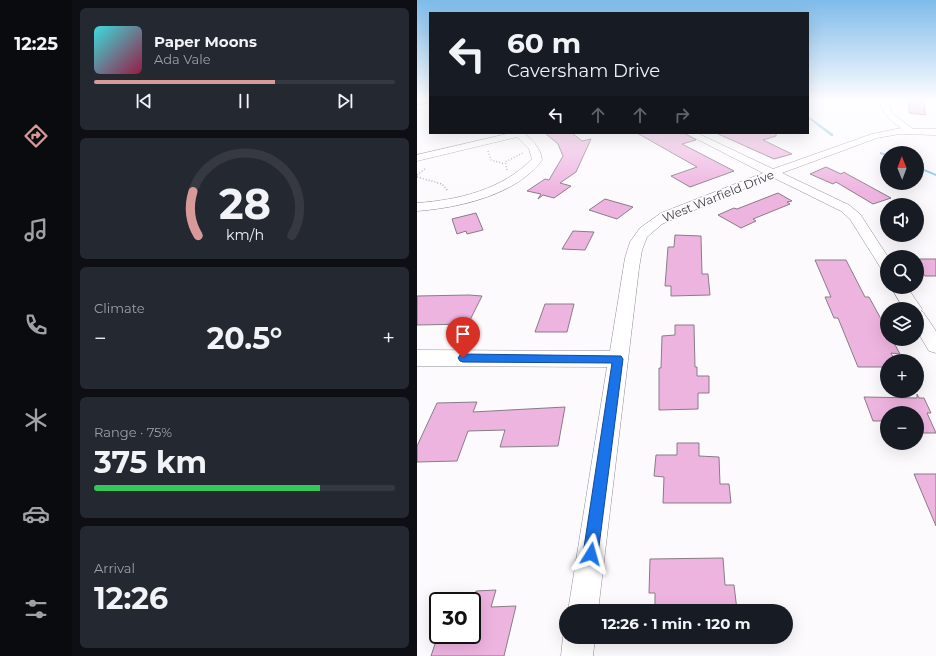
<!DOCTYPE html>
<meta charset="utf-8">
<style>
body{margin:0;font-family:Montserrat,sans-serif;background:#242831;color:#f1f3f6;height:100vh;display:flex;flex-direction:column;font-size:15px;white-space:nowrap}
*{box-sizing:border-box;margin:0}
p{font-size:13px;color:#9ea1a6}
.icon{flex:none;width:22px;height:22px;fill:none;stroke:currentColor;stroke-width:2;stroke-linecap:round;stroke-linejoin:round}
.map{position:relative;flex:1;overflow:hidden}
.sheet{display:flex;flex-direction:column;gap:8px;padding:8px;background:#0d0f14;width:345px}
.sheet>*{flex:none}
.banner{position:absolute;left:12px;top:12px;width:380px;height:122px;border-radius:0px;box-shadow:0 4px 16px #0002;background:#171b24;color:#f1f3f6;overflow:hidden}
.needle{width:26px;rotate:359deg}
.controls{position:absolute;left:463px;top:146px;display:grid;gap:8px}
.controls a{display:grid;place-items:center;width:44px;height:44px;border-radius:50%;background:#171b24;box-shadow:0 4px 16px #0002;font-size:20px}
.speed{position:absolute;left:12px;top:592px;display:flex;gap:8px;font-size:20px;font-weight:700;text-align:center}
.speed>*{display:grid;place-content:center;width:52px;height:52px;border-radius:50%;background:#171b24;box-shadow:0 4px 16px #0002;line-height:1}
.speed .limit{border:2px solid #111;border-radius:6px;background:#fff;color:#111}
.pin{position:absolute;display:grid;place-items:center;width:34px;height:34px;color:#fff;margin:-41px -17px;border-radius:50% 50% 50% 0;rotate:-45deg;box-shadow:0 0 4px #0007}
.pin .icon{rotate:45deg}
.me{position:absolute;width:44px;margin:-22px;rotate:8deg;stroke-linejoin:round;filter:drop-shadow(0 0 3px #0008)}
.turn{display:flex;align-items:center;gap:14px;height:84px;padding:0 12px;font-size:18px}
.turn .icon{width:52px;height:52px;stroke-width:2.5}
.turn b{display:block;font-size:28px;line-height:34px}
.lanes{display:flex;align-items:center;height:38px;padding:0 12px;background:#0003;justify-content:center;gap:20px;direction:ltr}
.lanes .off{opacity:.35}
.big{font-size:30px;font-weight:700;line-height:1.1}
.sheet .widget{flex:1;display:flex;flex-direction:column;justify-content:center;gap:6px;min-width:0;padding:0 14px;border-radius:6px;background:#242831}
.sheet .dial{align-items:center;gap:0}
.dial svg{height:104px;overflow:visible;fill:none;stroke:#363941;stroke-width:7;stroke-linecap:round;text-anchor:middle}
.dial text{fill:#f1f3f6;stroke:none}
.song{display:flex;align-items:center;gap:12px}
.cover{width:48px;height:48px;border-radius:6px;background:linear-gradient(135deg,hsl(180 70% 55%),hsl(340 70% 35%))}
.played{height:4px;border-radius:2px;background:linear-gradient(90deg,#d89999 60%,#363941 60%)}
.keys{display:flex;justify-content:space-around;direction:ltr}
.heat{display:flex;justify-content:space-between;align-items:center;font-size:22px;direction:ltr}
.charge{height:6px;border-radius:3px;background:linear-gradient(90deg,#34c759 75%,#363941 0)}
.trip{position:absolute;left:142px;top:604px;width:234px;height:40px;border-radius:20px;background:#171b24;box-shadow:0 4px 16px #0002;font-weight:700;line-height:40px;text-align:center}
main{display:flex;flex:1;min-height:0}
.tab-bar{display:flex;flex-direction:column;width:72px;justify-content:space-around;align-items:center;background:#090b0e;color:#9ea1a6}
.tab-bar .icon{width:28px;height:28px}
.tab-bar .current{color:#d89999}
.tab-bar b{font-size:18px;color:#f1f3f6}
.map>svg:first-child{display:block}
.lines{fill:none;stroke-linecap:round;stroke-linejoin:round}
.stream{fill:#83c6ed;fill-rule:evenodd}
.building{fill:#eeb4e0;stroke:#877d85}
.street-casing{stroke:#938c96;stroke-width:1}
.path{stroke:#aaa7ab;stroke-width:1.5;stroke-dasharray:1 2;stroke-linecap:butt}
.street{fill:#fff;fill-rule:evenodd}
.route{fill:#1a73e8;stroke:#114b97}
.labels{text-anchor:middle;dominant-baseline:central;stroke-width:3.5;stroke-linejoin:round;paint-order:stroke}
.street-label{font-size:12px;fill:#3c3a3e;stroke:#fdfafe}
</style>
<main>
<nav class="tab-bar">
<b>12:25</b>
<svg class="icon current" aria-label="directions" viewBox="0 0 24 24"><path d="M12 3l9 9-9 9-9-9zM9 14v-3h6M13 9l2 2-2 2"/></svg>
<svg class="icon" aria-label="music" viewBox="0 0 24 24"><path d="M9 18V5l10-2v13"/><circle cx="6" cy="18" r="3"/><circle cx="16" cy="16" r="3"/></svg>
<svg class="icon" aria-label="phone" viewBox="0 0 24 24"><path d="M5 4h4l2 5-3 2q2 4 5 5l2-3 5 2v4C11 20 4 13 5 4z"/></svg>
<svg class="icon" aria-label="climate" viewBox="0 0 24 24"><path d="M12 3v18M4 7l16 10M4 17L20 7"/></svg>
<svg class="icon" aria-label="car" viewBox="0 0 24 24"><path d="M5 17H2v-5l4-1 3-4h7l3 4 3 1v5h-3M9 17h6M6 11h13"/><circle cx="7" cy="17" r="2"/><circle cx="17" cy="17" r="2"/></svg>
<svg class="icon" aria-label="filters" viewBox="0 0 24 24"><path d="M4 7h16M4 17h16"/><circle cx="9" cy="7" r="2"/><circle cx="15" cy="17" r="2"/></svg>
</nav>
<section class="sheet">
<div class="widget">
<div class="song"><i class="cover"></i><div><b>Paper Moons</b><p>Ada Vale</p></div></div>
<div class="played"></div>
<div class="keys"><svg class="icon" aria-label="previous" viewBox="0 0 24 24"><path d="M18 5L8 12l10 7zM5 5v14"/></svg><svg class="icon" aria-label="pause" viewBox="0 0 24 24"><path d="M8 5v14M16 5v14"/></svg><svg class="icon" aria-label="next" viewBox="0 0 24 24"><path d="M6 5l10 7-10 7zM19 5v14"/></svg></div>
</div>
<div class="widget dial"><svg viewBox="0 0 100 80">
<path d="M14 69A42 42 0 1 1 86 69"/>
<path d="M14 69A42 42 0 0 1 10 35" stroke="#d89999"/>
<text x="50" y="56" font-size="32" font-weight="700">28</text>
<text x="50" y="72" font-size="11">km/h</text>
</svg></div>
<div class="widget"><p>Climate</p>
<div class="heat"><a>−</a><b class="big">20.5°</b><a>+</a></div>
</div>
<div class="widget"><p>Range · 75%</p><b class="big">375 km</b><div class="charge"></div></div>
<div class="widget"><p>Arrival</p><b class="big">12:26</b></div>
</section>
<div class="map">
<svg width="519" height="656" viewBox="0 0 519 656">
<rect width="100%" height="100%" fill="#fdfafe"/>
<g class="lines">
<!-- stream -->
<g class="stream">
<polygon points="13,101 13,103 0,106 0,104"/>
<polygon points="391,116 416,134 416,136 414,136 391,118"/>
<polygon points="463,152 470,154 470,156 463,154"/>
<polygon points="500,166 519,174 519,176 500,168"/>
</g>
</g>
<!-- building -->
<g class="building">
<polygon points="492,100 507,100 508,115 492,113"/>
<polygon points="128,133 155,133 165,141 174,139 159,172 143,183 154,186 137,198 126,195 121,199 124,194 110,191 128,179 132,180 146,156 141,144"/>
<polygon points="220,133 267,133 279,140 265,144 317,171 273,187 254,176 280,167"/>
<polygon points="299,133 359,133 359,136 346,140 375,154 357,159"/>
<polygon points="409,167 424,174 427,172 430,174 474,198 456,204 419,182 416,184 393,174"/>
<polygon points="361,193 375,201 370,202 373,204 336,219 339,221 324,228 301,215 317,208 320,209"/>
<polygon points="188,199 216,207 200,219 172,210"/>
<polygon points="59,213 66,230 50,234 49,231 40,234 35,219"/>
<polygon points="156,231 177,232 168,250 145,249"/>
<polygon points="258,235 284,236 285,274 291,274 293,295 254,296 254,286 248,286 251,247 257,247"/>
<polygon points="500,259 519,259 519,276 508,276 500,266"/>
<polygon points="398,260 429,260 448,297 452,297 470,330 470,339 475,339 483,354 474,353 478,361 470,361 470,367 441,367 421,318 417,318 408,297 414,297"/>
<polygon points="52,295 65,296 51,324 0,325 0,296"/>
<polygon points="128,304 157,304 150,332 118,332"/>
<polygon points="258,325 277,325 278,367 280,367 280,376 292,376 292,393 281,393 281,409 242,410 242,368 244,368 245,336 258,335"/>
<polygon points="500,394 502,398 507,398 514,413 510,413 519,433 500,433 500,413 470,413 470,421 456,421 447,397 500,398"/>
<polygon points="60,402 56,412 148,407 141,446 83,447 88,430 51,431 40,461 0,462 0,446 20,403"/>
<polygon points="260,443 282,443 282,456 302,457 303,484 312,484 314,503 246,503 247,477 237,476 239,455 260,455"/>
<polygon points="497,474 519,474 519,526"/>
<polygon points="306,558 308,585 317,585 320,610 238,611 238,593 232,593 233,559"/>
<polygon points="79,590 74,607 99,606 87,656 14,656 21,635 55,635 55,604 59,591"/>
</g>
<g class="lines">
<!-- street casing -->
<g class="street-casing">
<g id="street">
<path d="M 463,100 L 471,100 L 475,113 L 496,129 L 519,129 L 519,135 L 482,134 L 460,138 L 365,173 L 432,205 L 443,214 L 471,257 L 470,272 L 465,270 L 433,219 L 424,211 L 355,177 L 245,224 L 230,237 L 225,250 L 222,268 L 181,611 L 151,611 L 190,367 L 0,366 L 0,350 L 193,351 L 208,258 L 213,242 L 223,228 L 244,213 L 346,173 L 268,133 L 280,133 L 356,169 L 455,134 L 484,128 C 474,121 464,114 463,100 Z"/>
<path d="M 94,133 L 111,133 L 109,135 C 117,142 124,149 125,160 C 100,195 41,208 0,211 L 0,203 C 41,200 85,190 115,159 L 112,149 L 100,137 L 0,161 L 0,155 Z"/>
<polygon points="474,287 490,287 505,309 504,311 506,312 519,331 519,353 512,351 500,331 500,309 487,309"/>
<polygon points="149,630 149,637 178,637 176,656 144,656 146,637"/>
</g>
</g>
<!-- path -->
<g class="path">
<polyline points="71,151 74,160 88,164"/>
<polyline points="90,170 88,162 106,153"/>
<polyline points="0,175 9,168"/>
<polyline points="0,177 25,184 31,191"/>
</g>
<!-- street -->
<use href="#street" class="street"/>
</g>
<!-- sky -->
<linearGradient id="sky" x2="0" y2="1"><stop stop-color="#7fbbea"/><stop offset="0.52" stop-color="#fefdff"/><stop offset="1" stop-color="#fefdff" stop-opacity="0"/></linearGradient>
<rect width="519" height="192" fill="url(#sky)"/>
<!-- route -->
<polygon class="route" points="46,354 204,356 206,359 181,554 179,559 174,561 168,559 166,554 195,363 46,362 43,361 41,358 43,355"/>
<g class="labels">
<!-- street labels -->
<g class="street-label">
<text transform="translate(301 196) rotate(-22)">West Warfield Drive</text>
</g>
</g>
</svg>
<div class="controls">
<a><svg class="needle" viewBox="-14 -14 28 28"><path d="M0-13l5 13h-10z" fill="#e53935"/><path d="M0 13l5-13h-10z" fill="#9ea1a6"/></svg></a>
<a><svg class="icon" aria-label="sound" viewBox="0 0 24 24"><path d="M4 9h4l5-4v14l-5-4H4zM17 9q2 3 0 6"/></svg></a>
<a><svg class="icon" aria-label="search" viewBox="0 0 24 24"><circle cx="10" cy="10" r="6"/><path d="M15 15l6 6"/></svg></a>
<a><svg class="icon" aria-label="layers" viewBox="0 0 24 24"><path d="M12 4l9 5-9 5-9-5zM3 14l9 5 9-5"/></svg></a>
<a>+</a>
<a>−</a>
</div>
<div class="speed"><div class="limit">30</div></div>
<div class="pin" style="left:46px;top:358px;background:#d93025"><svg class="icon" aria-label="arrive" viewBox="0 0 24 24"><path d="M6 21V4h12l-3 4 3 4H6"/></svg></div>
<svg class="me" style="left:174px;top:554px" viewBox="-20 -20 40 40"><path d="M0-17L14 15 0 8-14 15z" fill="#1a73e8" stroke="#fff" stroke-width="4"/></svg>
<div class="trip">12:26 · 1 min · 120 m</div>
<div class="banner">
<div class="turn"><svg class="icon" aria-label="left" viewBox="0 0 24 24"><path d="M17 20v-9H6M10 6l-5 5 5 5"/></svg><div><b>60 m</b>Caversham Drive</div></div>
<div class="lanes"><svg class="icon" aria-label="left" viewBox="0 0 24 24"><path d="M17 20v-9H6M10 6l-5 5 5 5"/></svg><svg class="icon off" aria-label="ahead" viewBox="0 0 24 24"><path d="M12 20V5M6 11l6-6 6 6"/></svg><svg class="icon off" aria-label="ahead" viewBox="0 0 24 24"><path d="M12 20V5M6 11l6-6 6 6"/></svg><svg class="icon off" aria-label="right" viewBox="0 0 24 24"><path d="M7 20v-9h11M14 6l5 5-5 5"/></svg></div>
</div>
</div>
</main>
